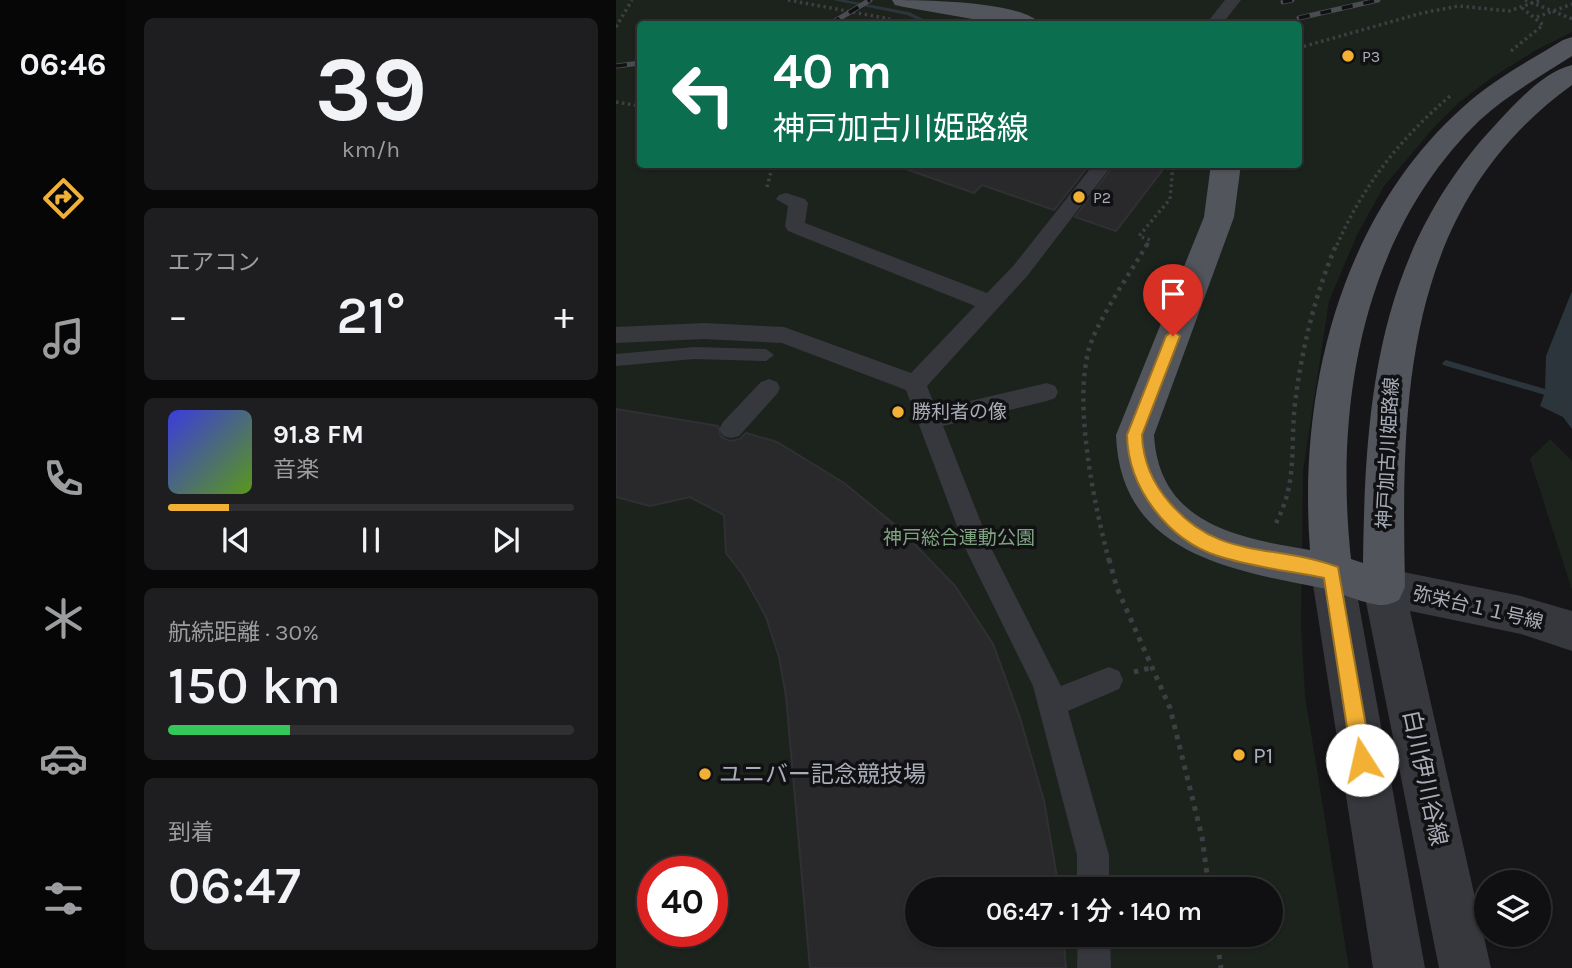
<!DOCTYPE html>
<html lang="ja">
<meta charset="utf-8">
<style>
body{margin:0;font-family:Karla,"Noto Sans JP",sans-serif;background:#1e1e20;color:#f1f3f6;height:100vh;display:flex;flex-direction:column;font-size:26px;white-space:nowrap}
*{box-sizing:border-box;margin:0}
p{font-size:23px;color:#9c9d9f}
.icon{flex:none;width:38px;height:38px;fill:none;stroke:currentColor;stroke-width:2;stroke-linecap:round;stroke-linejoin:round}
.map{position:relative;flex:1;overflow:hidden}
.panel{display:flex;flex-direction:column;gap:18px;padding:18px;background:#09090a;width:490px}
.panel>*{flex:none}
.guide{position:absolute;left:21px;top:21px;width:665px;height:147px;border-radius:7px;box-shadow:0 2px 5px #0004,0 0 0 2px #303032;background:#0b6e4f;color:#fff;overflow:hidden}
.buttons{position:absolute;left:858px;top:870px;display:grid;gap:14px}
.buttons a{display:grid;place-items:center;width:77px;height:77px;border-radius:50%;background:#101012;box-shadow:0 2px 5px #0004,0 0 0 2px #303032;font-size:35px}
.speed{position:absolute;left:21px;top:856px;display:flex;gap:14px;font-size:35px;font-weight:700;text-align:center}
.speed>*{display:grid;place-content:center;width:91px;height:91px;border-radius:50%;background:#101012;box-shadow:0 2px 5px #0004,0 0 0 2px #303032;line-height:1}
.speed .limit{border:10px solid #d22;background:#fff;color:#111}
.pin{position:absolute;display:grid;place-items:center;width:60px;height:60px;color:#fff;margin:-72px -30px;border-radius:50% 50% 50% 0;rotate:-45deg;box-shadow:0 0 7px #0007}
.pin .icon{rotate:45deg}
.me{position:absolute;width:77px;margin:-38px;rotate:350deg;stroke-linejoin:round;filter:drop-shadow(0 0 5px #0008)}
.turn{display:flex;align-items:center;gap:24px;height:147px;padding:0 21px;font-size:32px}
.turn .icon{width:91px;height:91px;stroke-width:2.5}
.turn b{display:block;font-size:49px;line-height:60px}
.big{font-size:52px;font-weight:600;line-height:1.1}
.panel .card{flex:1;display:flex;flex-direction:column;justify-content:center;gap:10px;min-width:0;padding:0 24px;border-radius:10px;background:#1e1e20}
.panel .dial{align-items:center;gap:0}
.dial b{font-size:91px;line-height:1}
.song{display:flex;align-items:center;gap:21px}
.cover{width:84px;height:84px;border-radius:10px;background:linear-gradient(135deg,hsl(240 70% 55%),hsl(90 70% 35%))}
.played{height:7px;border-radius:4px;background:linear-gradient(90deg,#f2b134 15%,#303032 15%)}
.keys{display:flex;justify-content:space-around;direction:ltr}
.heat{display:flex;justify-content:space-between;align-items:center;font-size:38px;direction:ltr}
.charge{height:10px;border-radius:5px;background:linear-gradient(90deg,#34c759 30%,#303032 0)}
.trip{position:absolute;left:289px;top:877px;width:378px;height:70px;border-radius:35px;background:#101012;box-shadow:0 2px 5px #0004,0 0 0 2px #303032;font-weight:600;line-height:70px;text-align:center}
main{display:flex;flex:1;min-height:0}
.tab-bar{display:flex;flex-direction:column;width:126px;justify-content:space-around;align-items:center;background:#060607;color:#9c9d9f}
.tab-bar .icon{width:49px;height:49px}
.tab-bar .current{color:#f2b134}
.tab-bar b{font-size:32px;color:#f1f3f6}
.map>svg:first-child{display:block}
.green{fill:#1c231d;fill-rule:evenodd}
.water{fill:#2c353c}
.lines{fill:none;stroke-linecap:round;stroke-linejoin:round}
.stream{fill:#2c353c;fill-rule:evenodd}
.building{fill:#29292c;stroke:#303034;stroke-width:2}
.path-far2{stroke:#3d3f44;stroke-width:3.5;stroke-dasharray:2.5 3.5;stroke-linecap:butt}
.path-far1{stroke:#3d3f44;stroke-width:4.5;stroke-dasharray:3.5 5;stroke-linecap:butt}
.path{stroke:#3d3f44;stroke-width:5;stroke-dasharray:4.5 6;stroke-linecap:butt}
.service{fill:#37383d;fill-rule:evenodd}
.pedestrian{fill:#37383d;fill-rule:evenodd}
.tertiary{fill:#37383d;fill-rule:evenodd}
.primary{fill:#53555c;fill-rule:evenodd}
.rail-casing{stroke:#4a4c52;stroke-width:5}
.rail{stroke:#111113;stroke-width:3.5;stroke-dasharray:11;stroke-linecap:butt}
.path-bridge{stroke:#3d3f44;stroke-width:3.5;stroke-dasharray:2.5 3.5;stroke-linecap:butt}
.route{fill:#f2b134;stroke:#9d7322;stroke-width:2}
.poi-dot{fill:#f2b134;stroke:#111113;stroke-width:2.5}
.labels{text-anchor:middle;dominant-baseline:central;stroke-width:7;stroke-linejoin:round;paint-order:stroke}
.far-poi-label{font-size:16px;fill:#a8adb8;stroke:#111113;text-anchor:start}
.poi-label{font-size:19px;fill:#a8adb8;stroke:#111113;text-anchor:start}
.street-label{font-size:19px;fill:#a8adb8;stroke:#111113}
.park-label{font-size:19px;fill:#7fa381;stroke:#111113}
.near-poi-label{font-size:23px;fill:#a8adb8;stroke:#111113;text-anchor:start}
.near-street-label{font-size:23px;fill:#a8adb8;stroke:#111113}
</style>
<main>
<nav class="tab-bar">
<b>06:46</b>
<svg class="icon current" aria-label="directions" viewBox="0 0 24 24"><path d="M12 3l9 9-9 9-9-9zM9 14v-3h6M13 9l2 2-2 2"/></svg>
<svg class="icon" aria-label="music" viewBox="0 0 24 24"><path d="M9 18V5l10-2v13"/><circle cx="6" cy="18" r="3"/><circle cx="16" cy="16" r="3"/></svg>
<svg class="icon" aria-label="phone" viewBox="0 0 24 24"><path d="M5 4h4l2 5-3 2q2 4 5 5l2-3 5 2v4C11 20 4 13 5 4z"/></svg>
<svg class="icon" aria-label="climate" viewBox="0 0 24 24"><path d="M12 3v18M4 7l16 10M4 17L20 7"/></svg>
<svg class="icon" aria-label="car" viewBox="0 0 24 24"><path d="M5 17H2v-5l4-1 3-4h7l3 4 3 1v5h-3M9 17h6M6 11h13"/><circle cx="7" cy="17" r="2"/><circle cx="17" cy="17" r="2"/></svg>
<svg class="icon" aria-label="filters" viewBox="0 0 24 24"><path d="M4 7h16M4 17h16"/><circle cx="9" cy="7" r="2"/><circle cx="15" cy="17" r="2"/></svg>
</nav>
<section class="panel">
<div class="card dial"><b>39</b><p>km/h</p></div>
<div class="card"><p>エアコン</p>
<div class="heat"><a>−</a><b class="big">21°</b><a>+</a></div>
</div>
<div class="card">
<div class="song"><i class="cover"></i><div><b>91.8 FM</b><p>音楽</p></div></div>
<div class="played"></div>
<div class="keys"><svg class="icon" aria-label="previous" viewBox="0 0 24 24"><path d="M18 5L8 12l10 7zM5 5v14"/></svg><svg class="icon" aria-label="pause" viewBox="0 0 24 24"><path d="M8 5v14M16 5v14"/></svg><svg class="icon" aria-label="next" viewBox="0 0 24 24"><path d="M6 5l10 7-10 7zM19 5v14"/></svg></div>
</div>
<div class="card"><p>航続距離 · 30%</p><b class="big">150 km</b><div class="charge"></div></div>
<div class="card"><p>到着</p><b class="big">06:47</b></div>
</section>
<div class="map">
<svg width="956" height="968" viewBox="0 0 956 968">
<rect width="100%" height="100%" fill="#161618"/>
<!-- green -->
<g class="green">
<path d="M 0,0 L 956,0 L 956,32 L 920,50 L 874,79 L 842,103 L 820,125 L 768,186 L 741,235 L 713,301 L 687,471 L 685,625 L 689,696 L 733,968 L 0,968 ZM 24,24 L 682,24 L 682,164 L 24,164 ZM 37,872 L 96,872 L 96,931 L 37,931 ZM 301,889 L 654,889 L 654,934 L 301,934 Z"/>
<polygon points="934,439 956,461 956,590 914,459"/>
</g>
<!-- water -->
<polygon class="water" points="956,291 956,429 947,417 924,406 929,392 930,356"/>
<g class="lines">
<!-- stream -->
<g class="stream">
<polygon points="217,0 229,0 293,12 318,24 311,24 291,15"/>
<polygon points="830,360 929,389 933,392 929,395 827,365 826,363"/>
</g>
</g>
<!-- building -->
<g class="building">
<polygon points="287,164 474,164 438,210 366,185 358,193 287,168"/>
<polygon points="499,164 551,164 500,231 459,217"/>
<polygon points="0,409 102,426 105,437 114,441 124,439 130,433 161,442 228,483 284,529 339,586 377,644 404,718 428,801 443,889 301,889 301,934 447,934 450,968 194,968 170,696 163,657 150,617 127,575 110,553 108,515 74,497 34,506 0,497"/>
</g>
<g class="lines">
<!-- path-far2 -->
<g class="path-far2">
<polyline points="172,0 274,19"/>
<polyline points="921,17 956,4"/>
<polyline points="0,27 16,0"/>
<polyline points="682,48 806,13 843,6 893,11 925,0"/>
<polyline points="895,51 927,25 906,8"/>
<polyline points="0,102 24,106"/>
<polyline points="151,187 157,164"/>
<polyline points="531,245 534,240 523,236 554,199 557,164"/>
<path d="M 721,245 C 747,185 785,138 834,96"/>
</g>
<!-- path-far1 -->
<g class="path-far1">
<path d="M 660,523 C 682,481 674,448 679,403 C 686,348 699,294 721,243"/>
<path d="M 493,561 C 478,503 453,389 478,335 C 493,303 514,273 532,243"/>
</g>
<!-- path -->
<g class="path">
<polyline points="493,559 501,588 554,708 586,837 593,889"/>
<polyline points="518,672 534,668"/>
<polyline points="600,934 605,968"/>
</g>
<!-- service -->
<polygon class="service" points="78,347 150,349 158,355 150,361 78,359 0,366 0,354"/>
<!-- pedestrian -->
<g class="pedestrian">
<polygon points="609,0 625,0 606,24 590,24"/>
<polygon points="478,164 497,164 412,275 311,386 320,409 431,383 439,386 442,392 439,398 431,401 327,426 375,548 445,686 493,667 503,671 507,680 503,689 452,711 493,855 493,889 461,889 461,855 417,686 350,550 290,390 166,343 88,339 0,343 0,327 88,323 168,327 295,373 359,306 172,231 169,226 172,206 160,199 163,195 170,193 189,199 192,203 189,223 371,293 398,265"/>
<polygon points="153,379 161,382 164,388 161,394 123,436 115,438 107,436 103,429 107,422 145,382"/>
<polygon points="462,934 494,934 495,968 461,968"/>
</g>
<!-- tertiary -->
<g class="tertiary">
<polygon points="716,554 731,559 737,572 809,968 757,968 695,572 701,559"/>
<polygon points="768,568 905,596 956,611 956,651 905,634 794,611 875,968 823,968 747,587 753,574"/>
</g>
<!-- primary -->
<g class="primary">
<path d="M 276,0 C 304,0 408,1 424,24 L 385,24 L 288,7 L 279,5 Z"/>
<path d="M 956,37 L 956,56 C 925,76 891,95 864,120 C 747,233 718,403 735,559 L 747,563 C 749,398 762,249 881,123 C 901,102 927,72 956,65 L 956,85 C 787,207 785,399 789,587 L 783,600 C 779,602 772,605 768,605 C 752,606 723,592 706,588 C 614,570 504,553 500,435 L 588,217 L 595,164 L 625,164 L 618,217 L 538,435 C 543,524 622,538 694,550 C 682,391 724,218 846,108 C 876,80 913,61 947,40 Z"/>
</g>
<!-- rail casing -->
<g class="rail-casing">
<g id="rail">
<polyline points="667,2 676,0"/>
<polyline points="683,18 762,0"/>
<polyline points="214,24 254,0"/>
<polyline points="0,66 24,63"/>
</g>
</g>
<!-- rail -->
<use href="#rail" class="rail"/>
<!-- path-bridge -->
<polyline class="path-bridge" points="909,0 956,19"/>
</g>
<!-- route -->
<path class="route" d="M 557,331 L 564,336 L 526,435 C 527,461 537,484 554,503 C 603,561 658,543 722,567 L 756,760 L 753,767 L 746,769 L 739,767 L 736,760 L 708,578 C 673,571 636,567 602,556 C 552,540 512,488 511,435 L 550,336 Z"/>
<!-- markers -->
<g class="poi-dot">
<circle cx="732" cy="56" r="7"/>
<circle cx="463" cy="197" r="7"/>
<circle cx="282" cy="412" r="7"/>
<circle cx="623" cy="755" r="7"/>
<circle cx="89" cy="774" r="7"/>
</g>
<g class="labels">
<!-- far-poi labels -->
<g class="far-poi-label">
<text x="746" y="56">P3</text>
<text x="477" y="197">P2</text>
</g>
<!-- poi labels -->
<g class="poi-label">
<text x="296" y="412">勝利者の像</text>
</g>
<!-- street labels -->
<g class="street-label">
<text transform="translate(772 453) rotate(-87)">神戸加古川姫路線</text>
<text transform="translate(862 608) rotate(13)">弥栄台１１号線</text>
</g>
<!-- park labels -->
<g class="park-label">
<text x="343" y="538">神戸総合運動公園</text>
</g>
<!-- near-poi labels -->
<g class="near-poi-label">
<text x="637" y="755">P1</text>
<text x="103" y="774">ユニバー記念競技場</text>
</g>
<!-- near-street labels -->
<g class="near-street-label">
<text transform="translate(809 778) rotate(78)">白川伊川谷線</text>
</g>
</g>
</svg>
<div class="buttons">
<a><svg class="icon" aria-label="layers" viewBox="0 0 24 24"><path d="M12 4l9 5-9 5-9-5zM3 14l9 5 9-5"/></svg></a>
</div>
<div class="speed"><div class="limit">40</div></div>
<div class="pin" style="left:557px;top:336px;background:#d93025"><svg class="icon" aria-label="arrive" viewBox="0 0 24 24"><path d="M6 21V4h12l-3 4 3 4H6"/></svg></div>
<svg class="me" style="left:746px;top:760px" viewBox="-20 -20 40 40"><circle r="19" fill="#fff"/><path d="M0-13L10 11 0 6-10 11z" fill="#f2b134"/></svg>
<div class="trip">06:47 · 1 分 · 140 m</div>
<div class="guide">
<div class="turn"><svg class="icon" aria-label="left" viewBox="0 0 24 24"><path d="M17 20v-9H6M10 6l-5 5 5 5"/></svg><div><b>40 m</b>神戸加古川姫路線</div></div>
</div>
</div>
</main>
